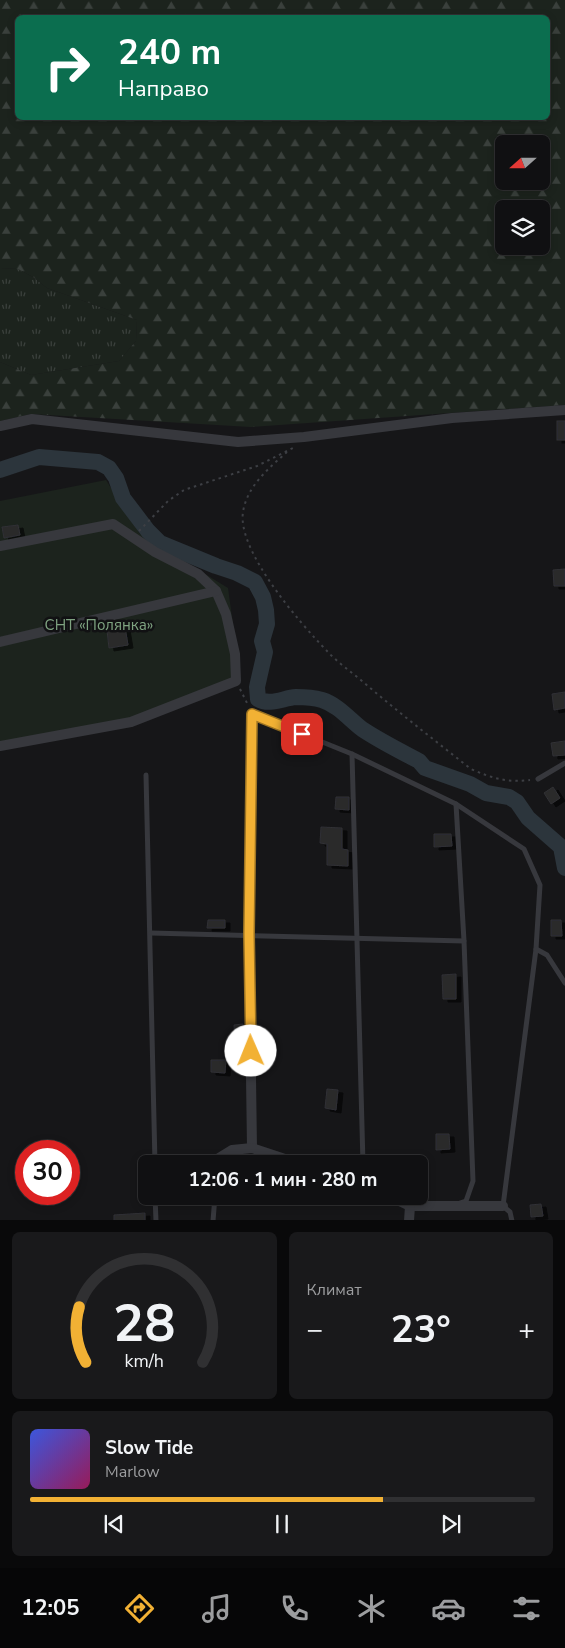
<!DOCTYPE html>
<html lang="ru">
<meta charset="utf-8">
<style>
body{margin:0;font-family:"Nunito Sans",sans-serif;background:#19191b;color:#f1f3f6;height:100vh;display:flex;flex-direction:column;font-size:19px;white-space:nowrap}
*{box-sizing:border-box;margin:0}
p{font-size:16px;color:#9c9d9f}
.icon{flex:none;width:28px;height:28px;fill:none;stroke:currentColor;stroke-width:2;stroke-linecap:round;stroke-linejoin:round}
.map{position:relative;height:1220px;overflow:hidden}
.drawer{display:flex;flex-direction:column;gap:12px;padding:12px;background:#09090a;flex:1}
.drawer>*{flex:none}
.top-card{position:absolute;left:15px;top:15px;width:535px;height:105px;border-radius:8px;box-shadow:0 2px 8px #0003,0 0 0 1px #303032;background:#0b6e4f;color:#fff;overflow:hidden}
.needle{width:32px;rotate:249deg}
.tools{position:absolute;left:495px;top:135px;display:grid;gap:10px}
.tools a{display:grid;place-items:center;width:55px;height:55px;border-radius:8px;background:#101012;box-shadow:0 2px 8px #0003,0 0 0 1px #303032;font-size:25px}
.speed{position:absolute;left:15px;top:1140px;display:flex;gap:10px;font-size:25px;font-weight:700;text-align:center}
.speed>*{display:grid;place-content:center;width:65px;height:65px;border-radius:50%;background:#101012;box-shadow:0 2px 8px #0003,0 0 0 1px #303032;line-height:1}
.speed .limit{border:8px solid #d22;background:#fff;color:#111}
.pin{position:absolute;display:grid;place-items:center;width:42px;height:42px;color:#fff;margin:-21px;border-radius:10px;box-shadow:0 2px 8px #0006}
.me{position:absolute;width:55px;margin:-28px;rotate:359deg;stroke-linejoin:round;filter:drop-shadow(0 0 4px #0008)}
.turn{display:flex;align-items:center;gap:18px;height:105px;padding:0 20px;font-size:22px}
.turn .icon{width:65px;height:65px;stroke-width:2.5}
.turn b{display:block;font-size:35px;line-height:42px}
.big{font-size:38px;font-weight:700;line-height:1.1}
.drawer .tile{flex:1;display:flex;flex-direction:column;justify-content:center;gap:8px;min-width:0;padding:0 18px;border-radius:8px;background:#19191b}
.drawer .dial{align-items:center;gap:0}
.dial svg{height:130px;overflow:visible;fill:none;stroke:#303032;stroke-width:7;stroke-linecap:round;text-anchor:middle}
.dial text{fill:#f1f3f6;stroke:none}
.song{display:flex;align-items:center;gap:15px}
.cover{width:60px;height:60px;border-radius:8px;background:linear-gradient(135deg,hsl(230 70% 55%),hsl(330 70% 35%))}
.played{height:5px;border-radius:2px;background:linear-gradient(90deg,#f2b134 70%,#303032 70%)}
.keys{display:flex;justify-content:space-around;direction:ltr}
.heat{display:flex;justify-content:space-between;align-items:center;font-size:28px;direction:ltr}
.drawer .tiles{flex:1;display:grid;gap:12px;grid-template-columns:1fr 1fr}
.tile:last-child{grid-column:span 2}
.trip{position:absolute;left:138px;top:1155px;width:290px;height:50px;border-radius:8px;background:#101012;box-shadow:0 2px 8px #0003,0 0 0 1px #303032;font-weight:700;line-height:50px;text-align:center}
.menu{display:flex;height:80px;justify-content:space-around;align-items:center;background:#060607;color:#9c9d9f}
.menu .icon{width:35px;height:35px}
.menu .selected{color:#f2b134}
.menu b{font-size:22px;color:#f1f3f6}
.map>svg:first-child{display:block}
.grass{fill:url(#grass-tufts)}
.forest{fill:url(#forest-firs);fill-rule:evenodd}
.garden{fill:#1c231d}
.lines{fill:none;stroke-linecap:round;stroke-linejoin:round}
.river{stroke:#2c353c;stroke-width:16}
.building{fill:#29292c;stroke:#303034;filter:url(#shadow)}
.path{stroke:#3d3f44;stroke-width:2;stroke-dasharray:2.5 4;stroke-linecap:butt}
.lane{stroke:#37383d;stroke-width:5}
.street{stroke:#37383d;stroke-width:10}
.route-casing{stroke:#9d7322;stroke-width:12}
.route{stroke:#f2b134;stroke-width:9}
.labels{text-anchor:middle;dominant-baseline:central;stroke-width:5;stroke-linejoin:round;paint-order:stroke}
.park-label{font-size:15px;fill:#7fa381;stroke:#111113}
</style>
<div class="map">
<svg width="565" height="1221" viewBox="0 0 565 1221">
<defs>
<pattern id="grass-tufts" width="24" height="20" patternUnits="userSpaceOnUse" patternTransform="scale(1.25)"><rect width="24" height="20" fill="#1c231d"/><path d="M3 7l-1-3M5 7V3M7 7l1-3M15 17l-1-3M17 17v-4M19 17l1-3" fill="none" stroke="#3a403c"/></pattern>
<pattern id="forest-firs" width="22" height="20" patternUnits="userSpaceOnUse" patternTransform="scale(1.25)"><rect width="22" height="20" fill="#1c231d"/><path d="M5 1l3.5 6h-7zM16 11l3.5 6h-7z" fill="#3a403c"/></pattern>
<filter id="shadow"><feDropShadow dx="5" dy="3" stdDeviation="0" flood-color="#0009"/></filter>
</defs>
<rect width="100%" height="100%" fill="#161618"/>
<!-- grass -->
<polygon class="grass" points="0,268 18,269 33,277 47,288 137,320 136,341 119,361 31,375 0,362"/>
<!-- forest -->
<path class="forest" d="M 0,0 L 565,0 L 565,405 L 251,427 L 31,414 L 0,421 L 0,362 L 31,375 L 119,361 L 136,341 L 137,320 L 47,288 L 33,277 L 18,269 L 0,268 ZM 18,18 L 548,18 L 548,118 L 18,118 ZM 504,144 L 541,144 L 541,181 L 504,181 ZM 504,209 L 541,209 L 541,246 L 504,246 Z"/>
<!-- garden -->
<polygon class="garden" points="106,480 140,534 228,588 241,681 134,718 0,748 0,501"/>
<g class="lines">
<!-- river -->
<path class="river" d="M 0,470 L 39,457 L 98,462 L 109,468 L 116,478 L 123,498 L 148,531 L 160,543 L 216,566 L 237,573 L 255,582 L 263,597 L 266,610 L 267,624 L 262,641 L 265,652 L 257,687 L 258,699 C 270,706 283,698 296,697 C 303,697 315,698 322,700 C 338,705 349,719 362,729 C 380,741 400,751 419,761 L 425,768 L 470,784 L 486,793 L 509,797 L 517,802 L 528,818 L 561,847 L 565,868"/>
</g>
<!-- building -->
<g class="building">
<rect x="557" y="421" width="8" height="19"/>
<polygon points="18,525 20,535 4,538 2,527"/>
<polygon points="565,569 565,586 554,586 553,570"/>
<polygon points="125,627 128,645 109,648 107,630"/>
<polygon points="565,692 565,708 554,710 552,694"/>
<polygon points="565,741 565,755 553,756 551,743"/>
<polygon points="553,787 560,798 551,804 544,793"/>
<polygon points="336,797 349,797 349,810 335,809"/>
<polygon points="321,827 342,828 342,849 348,850 348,866 327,865 327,844 320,843"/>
<polygon points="434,834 451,834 452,846 434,847"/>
<polygon points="208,920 225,920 225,928 207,928"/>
<polygon points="551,920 561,920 562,936 551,936"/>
<polygon points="456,974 456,999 443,999 442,975"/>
<polygon points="243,1024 244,1039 235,1039 234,1025"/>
<polygon points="211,1060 226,1060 225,1073 211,1072"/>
<polygon points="327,1089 338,1090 336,1110 325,1108"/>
<polygon points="436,1134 449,1134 450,1149 436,1150"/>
<polygon points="541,1204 543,1216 531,1217 530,1205"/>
<polygon points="145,1213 145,1221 114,1221 114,1215"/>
</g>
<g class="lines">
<!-- path -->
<g class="path">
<path d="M 287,452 C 269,468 247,486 243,512 C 237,551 300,623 327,651 C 337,662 350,671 362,681 C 397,711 434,740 471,769 C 491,778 508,783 530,780"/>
<polyline points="139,531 168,501 184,490 257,466 293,448"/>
<polyline points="240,689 248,705"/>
</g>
<!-- lane -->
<g class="lane">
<polyline points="253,714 352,754 456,804 524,849 540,885 536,949 503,1206 510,1212 512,1221"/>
<polyline points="352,754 363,1164"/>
<polyline points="146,775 155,1164"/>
<polyline points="538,779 565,763"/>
<polyline points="456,804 464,941 473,1181 466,1201 460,1203"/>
<polyline points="151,933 464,941"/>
<polyline points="536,949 547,955 565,983"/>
<polyline points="155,1196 156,1221"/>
<polyline points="213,1221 215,1196"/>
</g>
<!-- street -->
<g class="street">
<polyline points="0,426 32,419 238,442 304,437 452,418 565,410"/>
<polyline points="0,546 113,524 155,552 198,574 216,591 226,614 235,654 236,681 131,722 0,746"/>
<polyline points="0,642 216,591"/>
<polyline points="252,1148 249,935 252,714"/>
<polyline points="219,1158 232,1150 252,1148 300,1164"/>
<polyline points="389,1196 410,1206 503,1206"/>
<polyline points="409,1221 410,1206"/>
</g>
</g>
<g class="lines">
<!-- route casing -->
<g class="route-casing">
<polyline id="route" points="251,1051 249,934 252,714 302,734"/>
</g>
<!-- route -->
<use href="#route" class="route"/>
</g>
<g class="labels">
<!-- park labels -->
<g class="park-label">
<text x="99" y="625">СНТ «Полянка»</text>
</g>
</g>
</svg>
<div class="tools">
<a><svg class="needle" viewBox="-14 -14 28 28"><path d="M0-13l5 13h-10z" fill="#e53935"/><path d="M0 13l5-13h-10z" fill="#9c9d9f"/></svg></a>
<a><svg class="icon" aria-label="layers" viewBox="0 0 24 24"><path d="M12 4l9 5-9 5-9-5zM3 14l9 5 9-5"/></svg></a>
</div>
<div class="speed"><div class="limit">30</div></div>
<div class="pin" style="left:302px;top:734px;background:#d93025"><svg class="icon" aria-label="arrive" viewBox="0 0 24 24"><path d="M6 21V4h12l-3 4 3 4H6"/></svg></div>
<svg class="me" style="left:251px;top:1051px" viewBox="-20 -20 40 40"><circle r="19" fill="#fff"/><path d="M0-13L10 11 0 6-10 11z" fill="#f2b134"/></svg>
<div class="trip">12:06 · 1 мин · 280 m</div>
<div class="top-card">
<div class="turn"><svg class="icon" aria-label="right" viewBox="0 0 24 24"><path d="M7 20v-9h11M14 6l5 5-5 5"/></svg><div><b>240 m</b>Направо</div></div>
</div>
</div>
<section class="drawer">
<div class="tiles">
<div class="tile dial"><svg viewBox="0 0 100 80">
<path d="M14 69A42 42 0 1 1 86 69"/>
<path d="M14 69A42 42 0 0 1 10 35" stroke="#f2b134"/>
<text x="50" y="56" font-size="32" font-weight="700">28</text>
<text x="50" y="72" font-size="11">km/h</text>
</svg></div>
<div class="tile"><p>Климат</p>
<div class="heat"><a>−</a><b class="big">23°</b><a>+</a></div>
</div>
<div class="tile">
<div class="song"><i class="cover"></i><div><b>Slow Tide</b><p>Marlow</p></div></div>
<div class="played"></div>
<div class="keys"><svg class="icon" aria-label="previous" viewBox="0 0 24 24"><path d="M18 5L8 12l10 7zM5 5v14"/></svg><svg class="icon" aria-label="pause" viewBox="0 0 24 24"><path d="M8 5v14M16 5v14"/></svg><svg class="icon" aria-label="next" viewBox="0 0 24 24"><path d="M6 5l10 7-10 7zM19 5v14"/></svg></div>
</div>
</div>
</section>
<nav class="menu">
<b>12:05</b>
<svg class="icon selected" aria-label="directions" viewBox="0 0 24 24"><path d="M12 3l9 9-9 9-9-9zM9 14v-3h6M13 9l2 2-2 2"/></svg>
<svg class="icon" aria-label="music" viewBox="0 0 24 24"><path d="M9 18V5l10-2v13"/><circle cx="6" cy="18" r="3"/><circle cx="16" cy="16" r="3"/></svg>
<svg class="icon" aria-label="phone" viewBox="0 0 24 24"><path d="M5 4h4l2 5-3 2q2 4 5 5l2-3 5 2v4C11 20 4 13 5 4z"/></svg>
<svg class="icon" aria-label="climate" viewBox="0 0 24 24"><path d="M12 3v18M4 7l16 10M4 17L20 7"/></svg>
<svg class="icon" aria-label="car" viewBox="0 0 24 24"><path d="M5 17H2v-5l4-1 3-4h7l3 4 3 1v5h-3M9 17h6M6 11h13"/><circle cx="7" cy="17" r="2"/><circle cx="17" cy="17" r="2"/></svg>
<svg class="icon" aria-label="filters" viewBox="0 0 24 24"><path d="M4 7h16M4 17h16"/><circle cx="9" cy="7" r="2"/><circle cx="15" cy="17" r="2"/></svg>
</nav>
